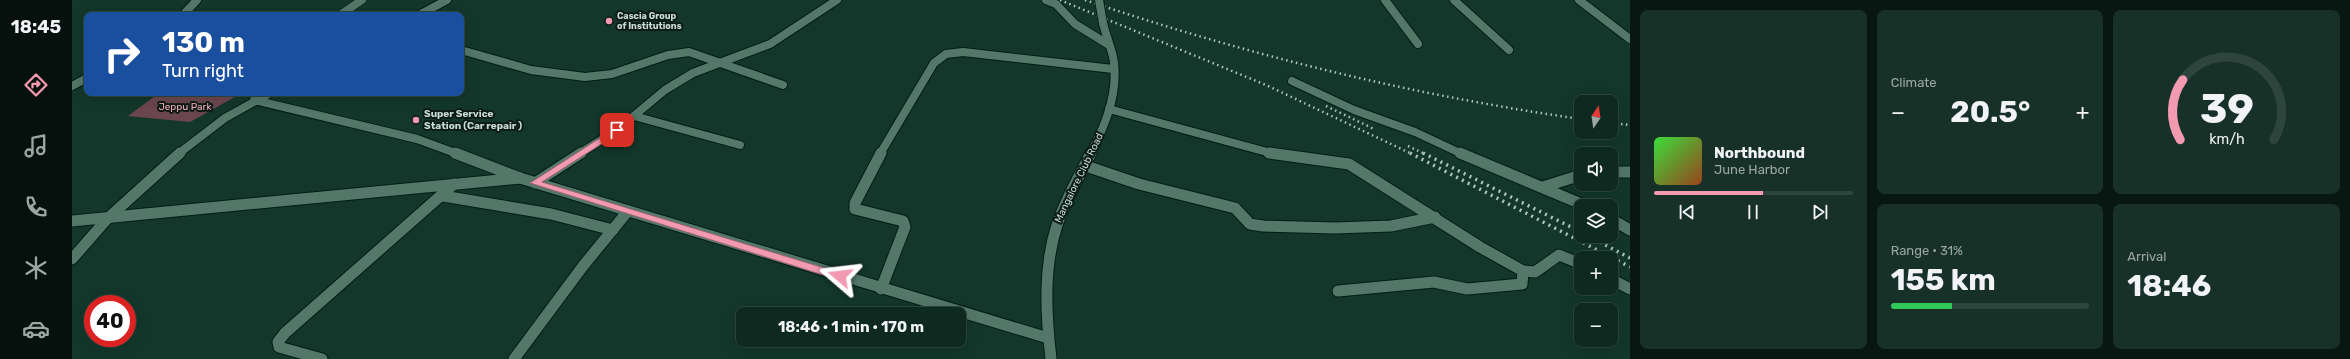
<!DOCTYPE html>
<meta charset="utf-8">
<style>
body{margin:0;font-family:Rubik,sans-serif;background:#173129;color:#f1f3f6;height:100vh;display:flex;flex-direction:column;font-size:15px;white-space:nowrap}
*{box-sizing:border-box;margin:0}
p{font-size:13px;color:#9ba6a5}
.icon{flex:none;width:22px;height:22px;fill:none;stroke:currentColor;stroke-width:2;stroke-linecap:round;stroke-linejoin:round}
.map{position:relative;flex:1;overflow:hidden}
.sheet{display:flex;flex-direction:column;gap:10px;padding:10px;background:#081712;width:720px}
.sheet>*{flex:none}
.banner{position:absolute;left:12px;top:12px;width:380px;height:84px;border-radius:8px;box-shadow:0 4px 16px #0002,0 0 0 1px #2e453e;background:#1a4fa0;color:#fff;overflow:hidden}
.needle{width:26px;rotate:13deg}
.fabs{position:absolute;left:1502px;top:95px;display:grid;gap:8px}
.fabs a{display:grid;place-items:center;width:44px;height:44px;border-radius:8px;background:#0e2920;box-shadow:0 4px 16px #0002,0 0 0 1px #2e453e;font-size:20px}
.speed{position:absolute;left:12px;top:295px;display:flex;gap:8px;font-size:20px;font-weight:700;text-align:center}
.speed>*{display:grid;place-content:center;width:52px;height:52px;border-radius:50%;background:#0e2920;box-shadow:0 4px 16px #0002,0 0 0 1px #2e453e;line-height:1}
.speed .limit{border:6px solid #d22;background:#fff;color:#111}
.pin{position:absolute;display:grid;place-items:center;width:34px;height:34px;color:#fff;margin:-17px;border-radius:8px;box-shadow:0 2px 6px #0006}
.me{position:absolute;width:44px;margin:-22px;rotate:287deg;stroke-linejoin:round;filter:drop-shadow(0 0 3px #0008)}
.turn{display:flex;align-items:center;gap:14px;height:84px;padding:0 12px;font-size:18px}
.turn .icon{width:52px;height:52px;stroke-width:2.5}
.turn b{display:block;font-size:28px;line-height:34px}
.big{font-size:30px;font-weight:700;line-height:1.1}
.sheet .tile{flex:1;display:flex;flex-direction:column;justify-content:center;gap:6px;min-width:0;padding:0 14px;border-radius:8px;background:#173129}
.sheet .dial{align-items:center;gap:0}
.dial svg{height:104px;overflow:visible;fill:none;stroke:#2e453e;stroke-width:7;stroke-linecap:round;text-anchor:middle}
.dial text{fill:#f1f3f6;stroke:none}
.song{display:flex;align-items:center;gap:12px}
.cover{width:48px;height:48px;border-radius:6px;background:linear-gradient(135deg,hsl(120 70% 55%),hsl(20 70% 35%))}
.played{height:4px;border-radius:2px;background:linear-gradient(90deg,#f29ab0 55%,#2e453e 55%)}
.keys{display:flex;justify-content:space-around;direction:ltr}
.heat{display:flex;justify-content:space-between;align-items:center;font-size:22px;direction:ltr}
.charge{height:6px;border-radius:3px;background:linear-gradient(90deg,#34c759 31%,#2e453e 0)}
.sheet .tiles{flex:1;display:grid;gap:10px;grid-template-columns:repeat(3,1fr)}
.tile:first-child{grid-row:span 2}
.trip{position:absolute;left:664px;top:307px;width:230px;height:40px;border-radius:8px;background:#0e2920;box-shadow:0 4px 16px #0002,0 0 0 1px #2e453e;font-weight:700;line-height:40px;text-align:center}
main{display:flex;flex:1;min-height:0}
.tabs{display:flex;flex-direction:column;width:72px;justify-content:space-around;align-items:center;background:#06100d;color:#9ba6a5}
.tabs .icon{width:28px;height:28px}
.tabs .active{color:#f29ab0}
.tabs b{font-size:18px;color:#f1f3f6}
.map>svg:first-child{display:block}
.green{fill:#6c464f}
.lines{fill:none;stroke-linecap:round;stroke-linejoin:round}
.service-casing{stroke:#031d15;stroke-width:9}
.minor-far1-casing{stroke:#031d15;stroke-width:10}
.minor-casing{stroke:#031d15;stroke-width:13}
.tertiary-far1-casing{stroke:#031d15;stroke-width:10}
.tertiary-casing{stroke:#031d15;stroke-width:13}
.service{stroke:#537769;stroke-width:8}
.minor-far1{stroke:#537769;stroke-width:8}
.minor{stroke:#537769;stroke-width:11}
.tertiary-far1{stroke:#537769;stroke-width:8}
.tertiary{stroke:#537769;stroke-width:11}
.rail-far1{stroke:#b0c6bd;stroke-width:2.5;stroke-dasharray:1.5 3.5;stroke-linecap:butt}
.rail{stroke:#b0c6bd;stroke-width:3.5;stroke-dasharray:2 4.5;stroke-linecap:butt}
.tertiary-bridge-casing{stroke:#031d15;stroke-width:10;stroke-linecap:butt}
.tertiary-bridge{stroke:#537769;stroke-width:8}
.route{fill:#f29ab0;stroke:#9d6472}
.poi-dot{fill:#f29ab0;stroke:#0c1b16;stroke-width:1.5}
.labels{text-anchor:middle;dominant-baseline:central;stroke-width:4;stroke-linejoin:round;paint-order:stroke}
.far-poi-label{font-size:9px;font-weight:bold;fill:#c8dcd4;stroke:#0c1b16;text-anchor:start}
.park-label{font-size:10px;fill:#faafc1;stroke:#0c1b16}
.poi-label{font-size:10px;font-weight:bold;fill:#c8dcd4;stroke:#0c1b16;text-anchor:start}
.street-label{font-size:10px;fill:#c8dcd4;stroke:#0c1b16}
</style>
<main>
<nav class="tabs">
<b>18:45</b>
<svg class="icon active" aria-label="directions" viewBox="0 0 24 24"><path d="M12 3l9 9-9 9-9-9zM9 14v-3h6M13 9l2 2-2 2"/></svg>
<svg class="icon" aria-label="music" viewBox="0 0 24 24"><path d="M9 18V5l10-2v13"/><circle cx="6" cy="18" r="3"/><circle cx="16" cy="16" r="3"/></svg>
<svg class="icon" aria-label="phone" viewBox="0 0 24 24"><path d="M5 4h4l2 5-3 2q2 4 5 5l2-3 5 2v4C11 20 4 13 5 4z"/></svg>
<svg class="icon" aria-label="climate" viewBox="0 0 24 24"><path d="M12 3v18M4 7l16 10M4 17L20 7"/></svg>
<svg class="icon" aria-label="car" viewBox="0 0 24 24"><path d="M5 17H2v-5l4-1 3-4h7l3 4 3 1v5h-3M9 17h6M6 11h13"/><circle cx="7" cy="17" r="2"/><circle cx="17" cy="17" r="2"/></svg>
</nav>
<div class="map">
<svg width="1558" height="359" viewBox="0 0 1558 359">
<rect width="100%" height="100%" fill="#13372b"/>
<!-- green -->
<polygon class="green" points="87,93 170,93 118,122 56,116"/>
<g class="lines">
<!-- service casing -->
<g class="service-casing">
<polyline id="service" points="268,15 290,0"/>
</g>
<!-- minor-far1 casing -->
<g class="minor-far1-casing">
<g id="minor-far1">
<polyline points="974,0 984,4 1003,24 1037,45"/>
<polyline points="1313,0 1346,44"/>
<polyline points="1382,0 1437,50"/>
<polyline points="1507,0 1558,39"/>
<polyline points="111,15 125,0"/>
<polyline points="347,15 375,0"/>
<polyline points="389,50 459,70 513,77 540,74 596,55 617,52 711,85"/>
<polyline points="0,86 15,78"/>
<polyline points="182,100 345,139 386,154"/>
<polyline points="1037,109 1202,154"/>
<polyline points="562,116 668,145"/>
<polyline points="106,154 153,118 198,93"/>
<polyline points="507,154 545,130 593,90 621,73 698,44 765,0"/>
<polyline points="808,154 862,63 874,54 891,52 1041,69"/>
</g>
</g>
<!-- minor casing -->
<g class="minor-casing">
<g id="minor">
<polyline points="383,153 448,178"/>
<polyline points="809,153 783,203 783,209 831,221 833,227 809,289"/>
<polyline points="1197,153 1277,164 1408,247 1451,271 1463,272 1487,255 1509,264"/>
<polyline points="1014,166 1067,184 1163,208 1178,224 1191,226 1263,228 1319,226 1363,217"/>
<polyline points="1539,172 1558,172"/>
<polyline points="463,183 509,153"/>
<polyline points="1471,187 1509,175"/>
<polyline points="371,196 479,214 541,230"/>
<polyline points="35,219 108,153"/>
<polyline points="1539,279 1558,289"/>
<polyline points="1266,291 1362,282 1395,289 1450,284 1451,271"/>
<polyline points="250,359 207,347 206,342 213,333 382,184"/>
<polyline points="442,359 511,266 556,211"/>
</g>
</g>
<!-- tertiary-far1 casing -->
<g class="tertiary-far1-casing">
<g id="tertiary-far1">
<polyline points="1220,81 1282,110 1343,132 1390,154"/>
<path d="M 1018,154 C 1033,127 1046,94 1042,62 C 1040,49 1034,36 1031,23"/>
</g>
</g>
<!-- tertiary casing -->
<g class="tertiary-casing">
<g id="tertiary">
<polyline points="1388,153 1514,206"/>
<polyline points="1539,219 1558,230"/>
<polyline points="0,221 448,178 976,338"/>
<polyline points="0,259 35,219"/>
<path d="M 979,359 C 974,315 971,268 985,225 C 993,200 1007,177 1019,153"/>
</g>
</g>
<!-- service -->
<use href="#service" class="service"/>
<!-- minor-far1 -->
<use href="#minor-far1" class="minor-far1"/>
<!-- minor -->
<use href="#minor" class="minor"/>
<!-- tertiary-far1 -->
<use href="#tertiary-far1" class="tertiary-far1"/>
<!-- tertiary -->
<use href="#tertiary" class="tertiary"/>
<!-- rail-far1 -->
<g class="rail-far1">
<polyline points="988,0 1194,85 1340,154"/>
<path d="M 1013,0 C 1175,55 1339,95 1509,119"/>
<polyline points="1254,106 1302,129"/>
<polyline points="1539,123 1558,125"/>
<polyline points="1336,146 1353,154"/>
</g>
<!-- rail -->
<g class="rail">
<polyline points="1338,153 1558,267"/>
<polyline points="1351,153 1509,232"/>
<polyline points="1516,236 1558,258"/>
</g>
<!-- tertiary-bridge casing -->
<g class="tertiary-bridge-casing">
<polyline id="tertiary-bridge" points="1027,0 1031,23"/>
</g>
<!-- tertiary-bridge -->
<use href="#tertiary-bridge" class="tertiary-bridge"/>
</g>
<!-- route -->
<polygon class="route" points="545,127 548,128 548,132 470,182 772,274 772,279 764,279 458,183"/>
<!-- markers -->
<g class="poi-dot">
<circle cx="537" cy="21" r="4"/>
<circle cx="344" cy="120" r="4"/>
</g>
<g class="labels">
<!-- far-poi labels -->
<g class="far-poi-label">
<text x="545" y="16">Cascia Group<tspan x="545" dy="10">of Institutions</tspan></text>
</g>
<!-- park labels -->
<g class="park-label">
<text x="113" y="107">Jeppu Park</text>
</g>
<!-- poi labels -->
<g class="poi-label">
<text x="352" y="114">Super Service<tspan x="352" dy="12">Station (Car repair )</tspan></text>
</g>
<!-- street labels -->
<g class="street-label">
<text transform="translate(1007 178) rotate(-64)">Mangalore Club Road</text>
</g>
</g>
</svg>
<div class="fabs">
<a><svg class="needle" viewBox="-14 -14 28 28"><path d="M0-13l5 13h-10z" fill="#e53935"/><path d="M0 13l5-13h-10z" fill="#9ba6a5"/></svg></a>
<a><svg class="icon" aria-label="sound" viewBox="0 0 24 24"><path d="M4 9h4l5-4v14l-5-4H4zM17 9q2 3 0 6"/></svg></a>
<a><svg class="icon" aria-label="layers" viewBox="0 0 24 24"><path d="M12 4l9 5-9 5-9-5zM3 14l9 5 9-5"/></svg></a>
<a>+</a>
<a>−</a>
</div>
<div class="speed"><div class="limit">40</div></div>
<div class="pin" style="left:545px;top:130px;background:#d93025"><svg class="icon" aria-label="arrive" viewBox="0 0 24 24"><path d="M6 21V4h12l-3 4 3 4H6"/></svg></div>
<svg class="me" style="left:768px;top:276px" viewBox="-20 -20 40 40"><path d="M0-17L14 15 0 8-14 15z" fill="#f29ab0" stroke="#fff" stroke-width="4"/></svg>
<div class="trip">18:46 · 1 min · 170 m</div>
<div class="banner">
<div class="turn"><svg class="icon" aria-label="right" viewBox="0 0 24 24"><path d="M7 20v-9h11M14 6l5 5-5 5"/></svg><div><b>130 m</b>Turn right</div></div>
</div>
</div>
<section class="sheet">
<div class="tiles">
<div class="tile">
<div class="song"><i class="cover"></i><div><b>Northbound</b><p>June Harbor</p></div></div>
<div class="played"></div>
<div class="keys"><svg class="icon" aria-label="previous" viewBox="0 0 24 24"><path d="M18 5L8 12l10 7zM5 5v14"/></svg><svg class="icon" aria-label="pause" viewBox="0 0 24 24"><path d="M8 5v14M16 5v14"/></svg><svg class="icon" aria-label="next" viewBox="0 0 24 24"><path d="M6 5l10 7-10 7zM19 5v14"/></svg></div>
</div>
<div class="tile"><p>Climate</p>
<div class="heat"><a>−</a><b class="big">20.5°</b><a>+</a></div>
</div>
<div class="tile dial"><svg viewBox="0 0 100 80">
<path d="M14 69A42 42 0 1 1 86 69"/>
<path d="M14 69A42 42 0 0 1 16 23" stroke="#f29ab0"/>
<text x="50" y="56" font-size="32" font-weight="700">39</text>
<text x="50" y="72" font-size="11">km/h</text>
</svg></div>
<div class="tile"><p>Range · 31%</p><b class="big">155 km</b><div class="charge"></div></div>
<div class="tile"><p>Arrival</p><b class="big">18:46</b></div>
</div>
</section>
</main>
